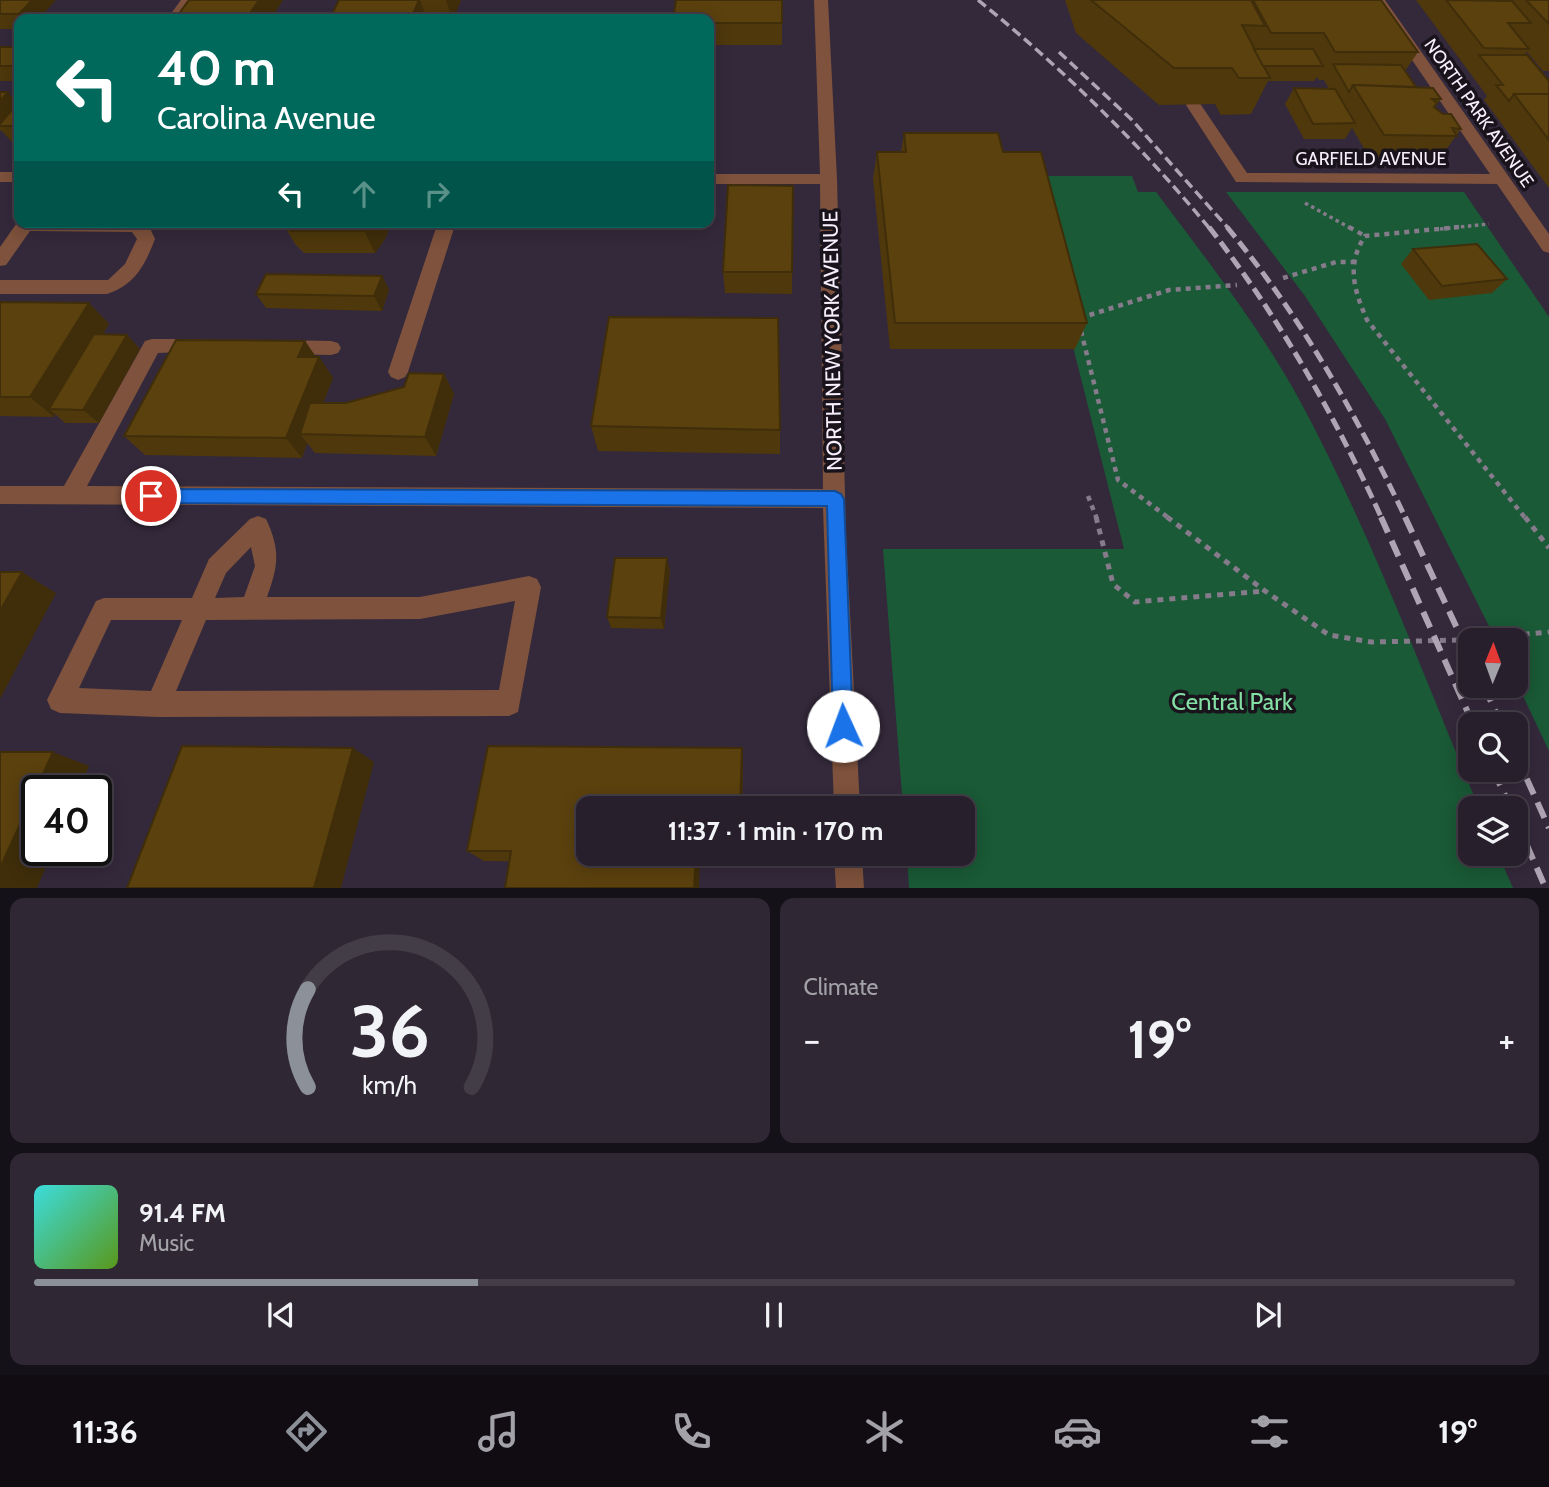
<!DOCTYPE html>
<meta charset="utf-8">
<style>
body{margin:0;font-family:Cabin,sans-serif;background:#2f2734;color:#f1f3f6;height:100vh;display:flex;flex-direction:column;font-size:26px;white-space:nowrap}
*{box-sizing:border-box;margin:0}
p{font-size:23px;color:#a4a2a9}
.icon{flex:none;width:38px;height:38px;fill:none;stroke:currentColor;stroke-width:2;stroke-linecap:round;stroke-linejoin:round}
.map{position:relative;height:888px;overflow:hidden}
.details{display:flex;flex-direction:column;gap:10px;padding:10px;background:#151118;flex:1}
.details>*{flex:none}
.top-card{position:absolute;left:14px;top:14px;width:700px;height:214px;border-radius:14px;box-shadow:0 4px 18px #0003,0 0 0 2px #433d48;background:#00695c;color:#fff;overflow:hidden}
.needle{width:46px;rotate:1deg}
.fabs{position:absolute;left:1458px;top:628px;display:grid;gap:14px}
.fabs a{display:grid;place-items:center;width:70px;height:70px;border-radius:14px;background:#271f2c;box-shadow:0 4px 18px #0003,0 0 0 2px #433d48;font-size:35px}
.speed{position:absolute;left:21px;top:775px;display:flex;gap:14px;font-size:35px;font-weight:700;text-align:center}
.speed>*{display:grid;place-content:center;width:91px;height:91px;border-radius:50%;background:#271f2c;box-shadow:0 4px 18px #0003,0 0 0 2px #433d48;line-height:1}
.speed .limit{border:4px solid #111;border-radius:10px;background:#fff;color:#111}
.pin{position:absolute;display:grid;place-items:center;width:60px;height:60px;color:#fff;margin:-30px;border:4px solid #fff;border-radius:50%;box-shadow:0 2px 7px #0007}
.me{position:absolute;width:77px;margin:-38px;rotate:358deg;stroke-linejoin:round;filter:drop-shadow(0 0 5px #0008)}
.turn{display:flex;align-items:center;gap:24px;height:147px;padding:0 28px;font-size:32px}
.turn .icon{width:91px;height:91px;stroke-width:2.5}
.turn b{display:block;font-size:49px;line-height:60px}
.lanes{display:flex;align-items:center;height:66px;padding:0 28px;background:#0003;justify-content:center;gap:35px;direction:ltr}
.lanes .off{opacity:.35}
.big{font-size:52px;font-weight:700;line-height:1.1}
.details .tile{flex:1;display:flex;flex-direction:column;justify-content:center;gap:10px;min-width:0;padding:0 24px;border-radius:14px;background:#2f2734}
.details .dial{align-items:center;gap:0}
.dial svg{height:182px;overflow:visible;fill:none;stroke:#433d48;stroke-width:7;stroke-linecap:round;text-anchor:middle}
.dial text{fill:#f1f3f6;stroke:none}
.song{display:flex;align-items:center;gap:21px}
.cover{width:84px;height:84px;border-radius:10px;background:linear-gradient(135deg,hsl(180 70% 55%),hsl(90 70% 35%))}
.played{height:7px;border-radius:4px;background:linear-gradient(90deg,#8c9099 30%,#433d48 30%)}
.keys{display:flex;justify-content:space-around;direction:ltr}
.heat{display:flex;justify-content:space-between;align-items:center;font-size:38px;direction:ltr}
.details .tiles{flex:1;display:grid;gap:10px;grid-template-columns:1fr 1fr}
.tile:last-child{grid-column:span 2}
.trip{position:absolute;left:576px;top:796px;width:399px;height:70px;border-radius:14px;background:#271f2c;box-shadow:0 4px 18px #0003,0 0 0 2px #433d48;font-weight:700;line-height:70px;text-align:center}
.menu{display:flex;height:112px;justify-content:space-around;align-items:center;background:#100c12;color:#a4a2a9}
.menu .icon{width:49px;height:49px}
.menu .current{color:#8c9099}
.menu b{font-size:32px;color:#f1f3f6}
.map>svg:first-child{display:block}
.green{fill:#1a5a36}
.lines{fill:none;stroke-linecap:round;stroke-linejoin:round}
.path-far2{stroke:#857b8b;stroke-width:3.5;stroke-dasharray:3.5 3.5;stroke-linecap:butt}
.path-far1{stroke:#857b8b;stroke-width:4.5;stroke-dasharray:5 5;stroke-linecap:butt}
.path{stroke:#857b8b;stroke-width:5;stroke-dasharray:6 6;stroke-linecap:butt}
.minor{fill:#7e523c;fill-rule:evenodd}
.rail-far2{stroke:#aea4b3;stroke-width:3.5;stroke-dasharray:10 5;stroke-linecap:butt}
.rail-far1{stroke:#aea4b3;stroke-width:5;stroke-dasharray:13 6;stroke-linecap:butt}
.rail{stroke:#aea4b3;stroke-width:6;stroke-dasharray:17 9;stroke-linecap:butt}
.wall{fill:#4e380c}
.shaded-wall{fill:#402e0a}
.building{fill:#5b410e;stroke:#402e0a;stroke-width:2}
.route{fill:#1a73e8;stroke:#114b97;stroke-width:2}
.labels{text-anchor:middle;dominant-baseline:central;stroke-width:7;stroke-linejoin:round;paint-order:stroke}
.far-street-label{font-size:18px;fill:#f7effc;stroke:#19141c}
.street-label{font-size:21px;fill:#f7effc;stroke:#19141c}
.near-park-label{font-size:24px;fill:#83dfa4;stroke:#19141c}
</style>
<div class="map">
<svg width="1549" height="889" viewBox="0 0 1549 889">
<rect width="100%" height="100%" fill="#34293b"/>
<!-- green -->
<g class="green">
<path d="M 1030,176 L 1132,176 L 1138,192 L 1156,192 C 1207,260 1259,326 1300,401 C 1370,531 1422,672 1479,808 L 1470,808 L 1470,854 L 1498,854 L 1513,888 L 909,888 L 907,854 L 962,854 L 962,808 L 903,808 L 883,549 L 1124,549 Z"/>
<polygon points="1226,192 1464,192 1549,317 1549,751 1516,681 1516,640 1496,640 1385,419 1305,296"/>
</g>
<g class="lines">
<!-- path-far2 -->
<g class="path-far2">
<polyline points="1305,203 1352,229"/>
<polyline points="1440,229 1489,224"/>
</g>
<!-- path-far1 -->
<g class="path-far1">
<polyline points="1349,227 1365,236"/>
<path d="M 1459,227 L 1365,236 C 1346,265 1354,290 1367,320 L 1526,519"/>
<polyline points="1283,278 1336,262 1353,262"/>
<polyline points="1080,318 1169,290 1237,285"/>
<polyline points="1081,331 1118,480 1170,519"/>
<polyline points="1088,496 1097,519"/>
</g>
<!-- path -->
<g class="path">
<polyline points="1096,517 1113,584 1135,602 1264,591"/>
<polyline points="1167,517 1265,591 1329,635 1371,642 1462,640 1549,632"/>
<polyline points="1525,517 1549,548"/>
</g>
<!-- minor -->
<g class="minor">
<polygon points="181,0 195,0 181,19 167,19"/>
<polygon points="814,0 828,0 837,179 846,535 860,808 834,808 823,508 0,504 0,486 64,486 145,341 152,339 200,339 207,341 210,346 207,351 158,353 87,486 823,489 820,184 709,184 709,174 820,174"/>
<polygon points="1371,0 1385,0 1549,234 1549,253 1543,251 1497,184 1236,182 1186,105 1189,102 1199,102 1247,173 1490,174"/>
<rect x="0" y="172" width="19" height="10"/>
<path d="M 19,220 L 19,222 L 142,222 L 149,226 L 155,239 C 145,265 135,285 107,294 L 0,294 L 0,280 L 108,280 L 125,264 L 137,239 L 132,232 L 30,231 L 6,265 L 0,266 L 0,247 Z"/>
<polygon points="438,222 456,222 408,372 405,377 398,380 391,377 388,372"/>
<polygon points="281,340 331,341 338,343 341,348 338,353 331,355 281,354 274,352 271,347 274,342"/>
<path d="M 258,516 L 266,519 C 281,551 278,566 267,597 L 420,597 L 529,576 L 537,579 L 541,587 L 518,712 L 509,716 L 158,717 L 60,713 L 51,709 L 47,700 L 96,601 L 104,598 L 192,598 L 209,559 L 250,519 ZM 251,547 L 255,566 L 244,597 L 215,598 L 226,573 ZM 515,601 L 499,690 L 176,691 L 206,620 L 420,619 ZM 111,620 L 182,620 L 151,691 L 79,688 Z"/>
<polygon points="834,854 862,854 864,889 836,889"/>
</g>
<!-- rail-far2 -->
<g class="rail-far2">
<path d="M 978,0 C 1063,69 1140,144 1210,229"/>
<polyline points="1059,52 1132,120 1229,229"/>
</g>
<!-- rail-far1 -->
<g class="rail-far1">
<path d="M 1209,227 C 1279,317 1335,416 1382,519"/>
<path d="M 1227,227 C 1300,315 1357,416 1406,519"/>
</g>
<!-- rail -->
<g class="rail">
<polyline points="1381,517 1473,724"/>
<polyline points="1405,517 1470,656"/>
<polyline points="1484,686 1501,724"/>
<polyline points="1516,755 1549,828"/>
<polyline points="1493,770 1511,808"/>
<polyline points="1516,820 1546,889"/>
</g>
</g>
<!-- wall -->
<g class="wall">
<polygon points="0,0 39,19 19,19 19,29 0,29"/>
<polygon points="339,0 461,0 453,19 331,19 330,18"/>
<polygon points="782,0 782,45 709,45 709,19"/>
<polygon points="1065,0 1381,0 1418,52 1405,71 1416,87 1441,99 1435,107 1461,129 1440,158 1369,157 1352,128 1345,139 1304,139 1285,104 1294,88 1329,89 1324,80 1319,80 1317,77 1314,81 1268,81 1251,114 1221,115 1215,104 1159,105 1076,33"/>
<polygon points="1416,0 1549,0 1549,71 1543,71 1527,52 1524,55 1549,81 1549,188 1484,100 1487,96"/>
<rect x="0" y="47" width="19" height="34"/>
<polygon points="0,92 17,103 19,101 19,142 12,142 1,130 0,132"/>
<polygon points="904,133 1003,152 1087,323 1075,349 890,349 873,179 877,152 901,152"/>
<polygon points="793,186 792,294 725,293 723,272"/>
<polygon points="282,222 392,222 385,239 375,253 304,253 295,244"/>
<polygon points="1413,249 1507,279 1492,293 1429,300 1401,264"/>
<polygon points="382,276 389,290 382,311 266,308 256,294"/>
<polygon points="0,302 89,303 109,324 103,334 127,335 140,349 99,423 65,423 55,414 54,417 0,416"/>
<polygon points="305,341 316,357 319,357 333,378 323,403 346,403 404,387 444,374 454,394 436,456 315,453 307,443 302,458 145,455 124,436"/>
<polygon points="591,426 780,430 780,454 598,451"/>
<polygon points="670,570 664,629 611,628 607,617"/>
<polygon points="742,748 743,762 742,808 588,808 588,854 740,854 740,863 484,861 467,851"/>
</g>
<!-- shaded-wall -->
<g class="shaded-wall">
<polygon points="32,0 56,0 39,19 23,19 19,14"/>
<polygon points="259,0 283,0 271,19 246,19"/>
<polygon points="419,0 420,0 427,19 415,19 413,14"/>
<polygon points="446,0 461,0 453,19 452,19"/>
<polygon points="8,92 19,106 0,126 0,101"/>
<polygon points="370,222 392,222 385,239 375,253 364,231"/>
<polygon points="382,276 389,290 382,311 374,296"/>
<polygon points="89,303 109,324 58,409 49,409 55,414 54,417 30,397"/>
<polygon points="127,335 140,349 99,423 83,410"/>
<polygon points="305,341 318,360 319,357 333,378 311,434 300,434 307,443 302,458 286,438 298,357"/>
<polygon points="444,374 454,394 436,456 425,437"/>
<polygon points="667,558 670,570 664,629 661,618"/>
<polygon points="22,572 56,593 0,699 0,611"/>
<polygon points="353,748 374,762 341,888 314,888"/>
<polygon points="742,748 743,762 742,808 740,808"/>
<polygon points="53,752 89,766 79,791 37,791 37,850 53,850 37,888 0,888 0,868"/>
<polygon points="697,854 700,862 699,888 694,888"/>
</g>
<!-- building -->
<g class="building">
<polygon points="0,0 32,0 19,14 0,14"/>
<polygon points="189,0 259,0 246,19 175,19"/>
<polygon points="339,0 419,0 413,14 359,13 357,18 330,18"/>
<polygon points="676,0 782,0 782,23 709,23 709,19 673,19"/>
<polygon points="1091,0 1251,0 1265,26 1242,25 1270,78 1239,78 1232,68 1174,68"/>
<polygon points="1253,0 1381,0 1418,52 1335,52 1324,33 1271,33"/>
<polygon points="1446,0 1512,1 1531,23 1508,23 1529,49 1484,48"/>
<polygon points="1526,0 1549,0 1549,24"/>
<rect x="0" y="47" width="19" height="19"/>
<polygon points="1254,49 1313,49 1323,66 1263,66"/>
<polygon points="1479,55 1527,55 1549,81 1549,94 1514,94 1509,101 1496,85 1503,85"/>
<polygon points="1333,64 1401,65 1416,87 1353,85 1349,92"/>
<polygon points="1353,85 1433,88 1441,99 1432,99 1437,103 1434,107 1443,114 1451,114 1461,129 1452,128 1457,136 1384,135"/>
<polygon points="1294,88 1335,89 1355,123 1313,124"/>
<polygon points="0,92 8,92 0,101"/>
<polygon points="1514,94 1549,94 1549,140"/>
<polygon points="19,101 19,126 0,126 0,124"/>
<polygon points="904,133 998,133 1003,152 1041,152 1087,323 895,323 877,152 906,152"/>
<polygon points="728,185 793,186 792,272 723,272"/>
<polygon points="282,222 370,222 364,231 291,231"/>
<polygon points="1477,244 1507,279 1442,286 1413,249"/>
<polygon points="266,274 382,276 374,296 256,294"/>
<polygon points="0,302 89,303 30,397 0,397"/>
<polygon points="609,317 778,318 780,430 591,426"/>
<polygon points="94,334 127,335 83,410 49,409"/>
<polygon points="176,340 305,341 298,357 319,357 286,438 124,436"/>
<polygon points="409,373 444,374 425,437 300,434 310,403 346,403 404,387"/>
<polygon points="615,558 667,558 661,618 607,617"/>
<polygon points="0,572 22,572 0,611"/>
<polygon points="182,746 353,748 314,888 127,888"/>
<polygon points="488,746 742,748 740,808 588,808 588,854 696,854 694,888 505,888 511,851 467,851"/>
<polygon points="0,752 53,752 0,868"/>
</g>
<!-- route -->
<polygon class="route" points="151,489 835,491 841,494 844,499 853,726 850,733 843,736 836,733 833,726 827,506 151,503 145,501 143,496 145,491"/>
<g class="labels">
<!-- far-street labels -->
<g class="far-street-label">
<text transform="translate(1479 113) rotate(55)">NORTH PARK AVENUE</text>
<text x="1371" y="159">GARFIELD AVENUE</text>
</g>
<!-- street labels -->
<g class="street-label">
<text transform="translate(832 341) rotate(-91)">NORTH NEW YORK AVENUE</text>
</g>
<!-- near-park labels -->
<g class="near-park-label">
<text x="1232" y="701">Central Park</text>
</g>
</g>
</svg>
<div class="fabs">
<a><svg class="needle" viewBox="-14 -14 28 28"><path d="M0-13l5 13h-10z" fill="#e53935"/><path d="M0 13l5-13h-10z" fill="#a4a2a9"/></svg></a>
<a><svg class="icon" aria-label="search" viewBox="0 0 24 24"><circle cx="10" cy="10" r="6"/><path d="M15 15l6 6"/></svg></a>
<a><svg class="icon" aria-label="layers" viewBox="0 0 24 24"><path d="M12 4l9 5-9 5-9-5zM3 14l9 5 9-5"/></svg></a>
</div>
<div class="speed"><div class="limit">40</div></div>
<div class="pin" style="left:151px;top:496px;background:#d93025"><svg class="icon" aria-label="arrive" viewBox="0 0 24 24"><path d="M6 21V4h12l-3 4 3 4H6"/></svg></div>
<svg class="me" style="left:843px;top:726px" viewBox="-20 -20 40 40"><circle r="19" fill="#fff"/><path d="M0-13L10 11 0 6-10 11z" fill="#1a73e8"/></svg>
<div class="trip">11:37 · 1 min · 170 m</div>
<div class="top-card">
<div class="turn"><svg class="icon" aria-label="left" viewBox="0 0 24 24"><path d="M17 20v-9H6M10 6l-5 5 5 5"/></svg><div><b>40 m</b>Carolina Avenue</div></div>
<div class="lanes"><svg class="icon" aria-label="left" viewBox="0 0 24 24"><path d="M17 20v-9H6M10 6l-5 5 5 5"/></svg><svg class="icon off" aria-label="ahead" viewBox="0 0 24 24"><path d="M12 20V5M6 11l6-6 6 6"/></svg><svg class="icon off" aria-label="right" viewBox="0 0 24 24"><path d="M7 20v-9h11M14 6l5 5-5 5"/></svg></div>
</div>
</div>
<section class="details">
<div class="tiles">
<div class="tile dial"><svg viewBox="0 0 100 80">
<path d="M14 69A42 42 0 1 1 86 69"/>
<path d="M14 69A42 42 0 0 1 14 26" stroke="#8c9099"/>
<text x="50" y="56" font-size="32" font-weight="700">36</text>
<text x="50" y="72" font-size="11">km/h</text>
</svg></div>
<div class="tile"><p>Climate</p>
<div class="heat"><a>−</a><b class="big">19°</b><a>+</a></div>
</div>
<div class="tile">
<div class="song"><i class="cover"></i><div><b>91.4 FM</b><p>Music</p></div></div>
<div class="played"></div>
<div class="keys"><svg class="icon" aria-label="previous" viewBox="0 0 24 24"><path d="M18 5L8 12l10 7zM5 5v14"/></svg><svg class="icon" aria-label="pause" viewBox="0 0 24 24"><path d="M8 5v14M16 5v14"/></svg><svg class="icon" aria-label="next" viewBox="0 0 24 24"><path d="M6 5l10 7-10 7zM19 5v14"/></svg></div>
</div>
</div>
</section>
<nav class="menu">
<b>11:36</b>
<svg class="icon current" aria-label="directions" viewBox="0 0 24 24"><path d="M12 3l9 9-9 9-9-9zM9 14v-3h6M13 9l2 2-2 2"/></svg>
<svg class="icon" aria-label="music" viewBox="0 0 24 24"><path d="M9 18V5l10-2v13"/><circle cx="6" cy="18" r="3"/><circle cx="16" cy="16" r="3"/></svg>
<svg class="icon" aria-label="phone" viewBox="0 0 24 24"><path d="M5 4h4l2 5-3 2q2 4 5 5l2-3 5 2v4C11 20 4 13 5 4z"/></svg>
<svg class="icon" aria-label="climate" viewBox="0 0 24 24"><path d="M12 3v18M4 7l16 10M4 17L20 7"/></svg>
<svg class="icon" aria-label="car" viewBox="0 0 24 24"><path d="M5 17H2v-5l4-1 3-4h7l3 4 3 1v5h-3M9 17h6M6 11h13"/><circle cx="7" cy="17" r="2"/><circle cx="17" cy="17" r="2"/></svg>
<svg class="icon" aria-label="filters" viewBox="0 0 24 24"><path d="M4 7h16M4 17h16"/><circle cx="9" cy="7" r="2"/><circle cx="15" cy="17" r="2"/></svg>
<b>19°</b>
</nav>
